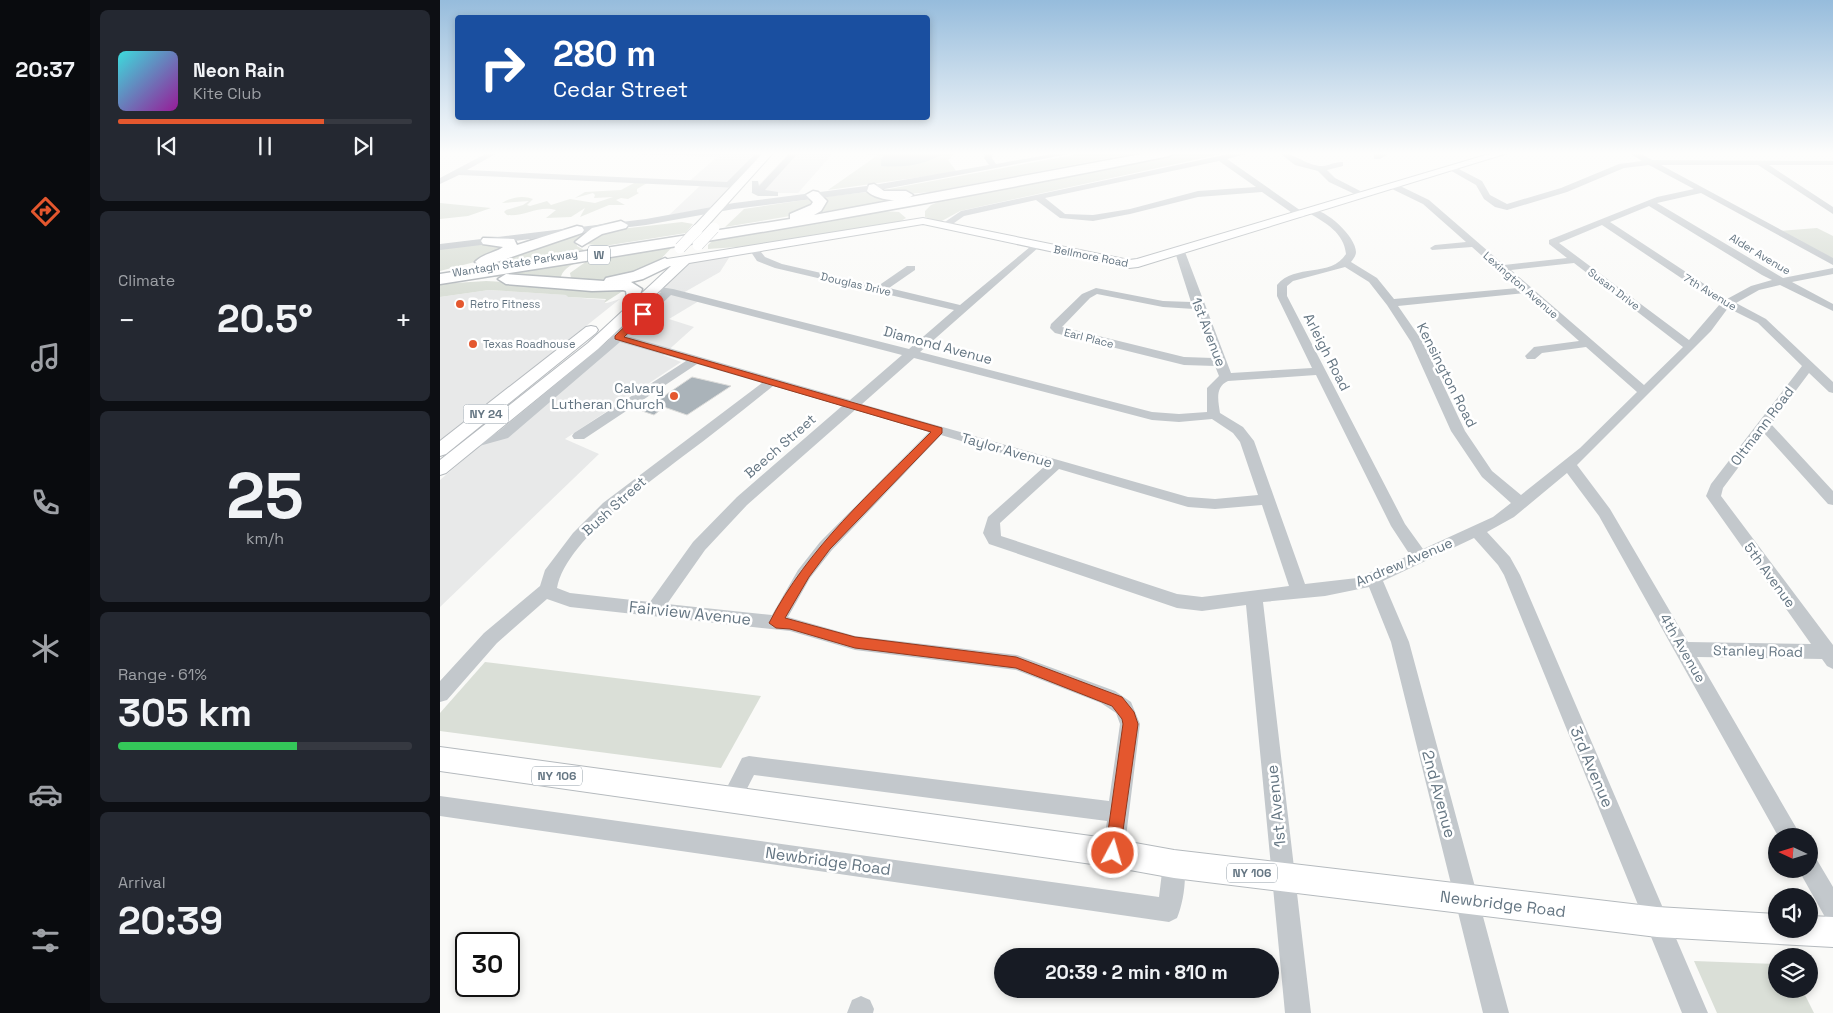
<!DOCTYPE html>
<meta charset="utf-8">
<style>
body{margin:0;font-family:"Space Grotesk",sans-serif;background:#242831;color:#f1f3f6;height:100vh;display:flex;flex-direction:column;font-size:19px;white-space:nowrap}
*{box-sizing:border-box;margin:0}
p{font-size:16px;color:#9ea1a6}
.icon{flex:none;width:28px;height:28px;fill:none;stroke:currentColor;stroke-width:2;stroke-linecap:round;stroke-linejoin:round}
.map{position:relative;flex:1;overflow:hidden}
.sheet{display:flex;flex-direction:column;gap:10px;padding:10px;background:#0d0f14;width:350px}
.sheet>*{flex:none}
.guide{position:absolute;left:15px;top:15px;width:475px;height:105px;border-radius:5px;box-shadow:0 2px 8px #0003;background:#1a4fa0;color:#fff;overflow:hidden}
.needle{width:32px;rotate:274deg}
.controls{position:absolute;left:1328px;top:828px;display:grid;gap:10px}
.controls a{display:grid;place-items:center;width:50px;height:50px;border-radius:50%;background:#171b24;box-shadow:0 2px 8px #0003;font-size:25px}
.speed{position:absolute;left:15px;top:932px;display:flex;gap:10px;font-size:25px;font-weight:700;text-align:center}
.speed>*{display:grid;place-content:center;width:65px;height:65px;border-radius:50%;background:#171b24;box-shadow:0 2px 8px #0003;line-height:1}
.speed .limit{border:2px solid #111;border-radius:8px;background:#fff;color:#111}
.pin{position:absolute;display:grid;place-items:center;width:42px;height:42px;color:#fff;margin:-21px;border-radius:10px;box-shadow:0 2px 8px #0006}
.me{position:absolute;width:55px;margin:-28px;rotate:6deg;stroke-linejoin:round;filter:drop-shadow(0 0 4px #0008)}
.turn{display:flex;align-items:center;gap:18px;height:105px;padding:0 15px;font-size:22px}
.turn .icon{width:65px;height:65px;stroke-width:2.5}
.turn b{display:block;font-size:35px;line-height:42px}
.big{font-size:38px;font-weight:700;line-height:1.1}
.sheet .card{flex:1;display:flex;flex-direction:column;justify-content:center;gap:8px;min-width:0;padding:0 18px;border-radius:8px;background:#242831}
.sheet .dial{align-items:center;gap:0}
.dial b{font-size:65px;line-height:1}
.song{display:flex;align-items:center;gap:15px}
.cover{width:60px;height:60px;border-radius:8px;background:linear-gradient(135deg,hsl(180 70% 55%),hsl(300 70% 35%))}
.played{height:5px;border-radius:2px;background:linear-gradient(90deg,#e4572e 70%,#363941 70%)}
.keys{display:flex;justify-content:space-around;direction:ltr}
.heat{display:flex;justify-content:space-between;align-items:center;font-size:28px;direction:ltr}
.charge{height:8px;border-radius:4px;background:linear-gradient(90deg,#34c759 61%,#363941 0)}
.trip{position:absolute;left:554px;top:948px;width:285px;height:50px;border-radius:25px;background:#171b24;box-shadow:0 2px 8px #0003;font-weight:700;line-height:50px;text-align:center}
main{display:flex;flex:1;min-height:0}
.tab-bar{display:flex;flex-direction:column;width:90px;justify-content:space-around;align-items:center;background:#090b0e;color:#9ea1a6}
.tab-bar .icon{width:35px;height:35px}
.tab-bar .selected{color:#e4572e}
.tab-bar b{font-size:22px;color:#f1f3f6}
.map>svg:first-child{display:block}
.built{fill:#e8e9e9}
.green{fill:#dadfd7}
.water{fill:#bbc7cb}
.building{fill:#aab3b9;stroke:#dcdcda}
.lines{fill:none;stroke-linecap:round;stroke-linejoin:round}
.major-casing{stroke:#b5babe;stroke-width:2}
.highway-casing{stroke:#b4b9bd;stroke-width:3}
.minor{fill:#c3c8cc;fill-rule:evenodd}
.major{fill:#fff;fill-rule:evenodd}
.highway{fill:#fff;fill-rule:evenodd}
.major-bridge-casing{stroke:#b5babe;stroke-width:12;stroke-linecap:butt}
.major-bridge{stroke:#fff;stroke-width:11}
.route{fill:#e4572e;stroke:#94391e}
.poi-dot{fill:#e4572e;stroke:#fff;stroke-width:2}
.labels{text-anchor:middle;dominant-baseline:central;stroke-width:5;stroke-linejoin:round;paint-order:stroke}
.far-street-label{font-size:11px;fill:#657683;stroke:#fff}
.far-poi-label{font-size:11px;fill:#657683;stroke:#fff;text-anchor:start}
.shield{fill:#fff;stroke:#939fa8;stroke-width:1}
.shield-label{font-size:12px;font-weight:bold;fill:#657683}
.street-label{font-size:14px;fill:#657683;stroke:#fff}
.poi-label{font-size:14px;fill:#657683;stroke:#fff;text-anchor:end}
.near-street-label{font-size:16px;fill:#657683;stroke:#fff}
</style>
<main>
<nav class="tab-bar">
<b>20:37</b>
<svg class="icon selected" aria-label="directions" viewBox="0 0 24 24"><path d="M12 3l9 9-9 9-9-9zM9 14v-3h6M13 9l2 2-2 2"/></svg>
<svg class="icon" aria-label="music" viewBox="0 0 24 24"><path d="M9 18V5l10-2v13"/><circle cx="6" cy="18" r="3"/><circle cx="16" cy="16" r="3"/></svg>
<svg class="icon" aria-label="phone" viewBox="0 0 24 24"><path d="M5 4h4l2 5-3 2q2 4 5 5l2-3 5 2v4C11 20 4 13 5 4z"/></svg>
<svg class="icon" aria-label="climate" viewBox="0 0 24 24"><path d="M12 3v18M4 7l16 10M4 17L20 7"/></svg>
<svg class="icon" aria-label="car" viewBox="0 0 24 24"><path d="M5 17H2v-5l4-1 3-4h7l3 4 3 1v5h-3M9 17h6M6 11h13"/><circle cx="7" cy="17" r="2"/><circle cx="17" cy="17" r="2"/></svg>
<svg class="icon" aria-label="filters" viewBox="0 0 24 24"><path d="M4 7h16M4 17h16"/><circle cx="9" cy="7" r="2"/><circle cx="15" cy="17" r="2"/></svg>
</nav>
<section class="sheet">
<div class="card">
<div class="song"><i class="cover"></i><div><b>Neon Rain</b><p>Kite Club</p></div></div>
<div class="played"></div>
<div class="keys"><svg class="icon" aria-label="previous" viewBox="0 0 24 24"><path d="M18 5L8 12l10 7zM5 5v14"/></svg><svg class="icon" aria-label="pause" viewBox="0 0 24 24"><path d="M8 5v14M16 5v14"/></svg><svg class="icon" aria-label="next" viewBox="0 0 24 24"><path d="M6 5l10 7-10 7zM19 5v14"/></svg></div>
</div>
<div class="card"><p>Climate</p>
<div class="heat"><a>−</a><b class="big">20.5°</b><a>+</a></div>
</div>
<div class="card dial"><b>25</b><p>km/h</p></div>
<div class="card"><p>Range · 61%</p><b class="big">305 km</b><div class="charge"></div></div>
<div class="card"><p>Arrival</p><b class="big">20:39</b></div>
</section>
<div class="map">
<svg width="1393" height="1013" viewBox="0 0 1393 1013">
<rect width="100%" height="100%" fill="#fafaf8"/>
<!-- built -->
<g class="built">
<polygon points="325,152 273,208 229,215 262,184 246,184 277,157 159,153"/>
<polygon points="350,152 394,152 358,193 311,193"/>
<polygon points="292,253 280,272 243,293 264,298 229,319 254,327 223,355 241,362 125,439 159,454 0,607 0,480 216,295 247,262"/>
<polygon points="49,290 127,295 128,297 167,300 164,303 167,303 180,299 0,442 0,297"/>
</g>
<!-- green -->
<g class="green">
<polygon points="426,152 517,152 508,160 517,172 388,190 438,155 422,154"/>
<polygon points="650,152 701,152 491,192 467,194 438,191"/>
<polygon points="741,152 791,152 520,211 500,222 485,217 485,211 491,205 505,199"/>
<path d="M 194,183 L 207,183 L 197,189 L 197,192 L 199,193 L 188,199 L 181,198 L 176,200 L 185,205 L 169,205 L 140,217 L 145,208 L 131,217 L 106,218 L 116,210 C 98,205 85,217 67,215 L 64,212 L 66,210 L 83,205 L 89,201 L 62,203 C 71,197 84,195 93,199 L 87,205 L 90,206 L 107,201 L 111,205 L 130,199 L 155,203 L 173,197 L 154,198 L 155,195 L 153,193 L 135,198 L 145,192 L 181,190 Z"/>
<polygon points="428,192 454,200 364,215 383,197"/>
<polygon points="371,199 376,204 350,216 285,227 304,209"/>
<polygon points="0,203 51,208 28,216 0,219"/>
<polygon points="443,211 459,212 466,218 461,221 312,246 268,249 268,245 276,237"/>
<polygon points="242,222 253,224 246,233 164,246 146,244 146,240 163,231"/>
<polygon points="1377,228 1393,236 1393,260 1339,231"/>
<polygon points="138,233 143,233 136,242 137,246 144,250 26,268"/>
<polygon points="44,243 66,244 54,257 0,271 0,249"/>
<polygon points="235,244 218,262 177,279 160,281 131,278 130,273 147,261"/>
<path d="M 139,261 C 130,266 122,269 120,280 L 44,276 Z"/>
<polygon points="46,281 186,289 164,303 166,299 128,297 126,295 49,290 0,297 0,284"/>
<polygon points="45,662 321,696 281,768 0,731 0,713"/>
<polygon points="1254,961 1336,964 1336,989 1362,989 1374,1013 1277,1013"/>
</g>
<!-- water -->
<path class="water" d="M 447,152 L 506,152 C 485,165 465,168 441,166 L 441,159 Z"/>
<!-- building -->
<polygon class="building" points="252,377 291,386 247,415 224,407 214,415 202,411"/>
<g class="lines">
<!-- major casing -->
<g class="major-casing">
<g id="major">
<polygon points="324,152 334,152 261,233 253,233 253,227"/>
<polygon points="1056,152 1071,152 698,267 689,268 483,224 249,263 158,349 6,473 0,475 0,460 148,343 231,266 221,266 219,263 221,260 483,218 689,260 697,259"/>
<polygon points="151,326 156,327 158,330 156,333 6,454 0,456 0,441 146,327"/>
<polygon points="0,747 673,839 734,850 1217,907 1336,914 1336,929 1369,929 1369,916 1393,917 1393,947 1217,937 734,878 673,867 0,771"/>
</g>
</g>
<!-- highway casing -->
<g class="highway-casing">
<g id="highway">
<path d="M 712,152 L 735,152 L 729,156 C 487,206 244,246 0,284 L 0,274 L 350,219 L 350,214 L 371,205 L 373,202 L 366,195 L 373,191 L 378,192 L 387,201 L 381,211 L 374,215 Z"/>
<path d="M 434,184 L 444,191 L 466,191 L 473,195 C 464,204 435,200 427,191 L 429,185 Z"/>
<polygon points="181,221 188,225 186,228 162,234 142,246 135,242 152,228"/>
<path d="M 137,226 L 142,227 L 144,230 L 142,233 L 48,265 L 43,267 L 35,262 C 42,254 55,253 63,247 L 43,244 L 41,241 L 43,238 L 74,239 L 77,245 Z"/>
<polygon points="225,258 233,263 230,266 203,279 191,282 202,289 199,297 187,297 186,291 183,290 152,291 66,284 58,279 66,274 164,281 166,278 193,272"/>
</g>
</g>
<!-- minor -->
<g class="minor">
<polygon points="49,152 59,152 27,170 287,182 317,152 325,152 296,182 303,185 299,188 19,175 0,184 0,178"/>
<polygon points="351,152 359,152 325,190 338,192 338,196 318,196 312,193 312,181 318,181 319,186"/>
<polygon points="545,152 553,152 552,158 556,164 623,152 640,152 434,191 294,209 206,225 0,250 0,244 206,219 294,203 434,185 549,165 544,158"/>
<path d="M 798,152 L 813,152 L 787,159 L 864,213 L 864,217 L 858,217 L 822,192 L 758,197 L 690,214 L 653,221 L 620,218 L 596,200 L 524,216 L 507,228 L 499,226 L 521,211 ZM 779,161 L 816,187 L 758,191 L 690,209 L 653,215 L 625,214 L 605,198 Z"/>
<path d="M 838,152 C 853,152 864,164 879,166 C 887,167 895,161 903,162 L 903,166 L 887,170 L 895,178 L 928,195 L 921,197 L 889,182 L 878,171 L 855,165 Z"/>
<polygon points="941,152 951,152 940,159 934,159 934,155"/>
<path d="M 1188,152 L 1198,152 L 1212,160 L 1393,161 L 1393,165 L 1329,165 L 1393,207 L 1393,214 L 1318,165 L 1221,165 L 1393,258 L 1393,265 L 1261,193 L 1217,203 L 1343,278 L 1393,268 L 1393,274 L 1352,282 L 1393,304 L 1393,311 L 1340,285 L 1319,290 L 1296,303 L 1326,319 L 1393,382 L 1393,393 L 1389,392 L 1369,373 L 1331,424 L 1393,491 L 1393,505 L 1388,504 L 1324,433 L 1283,488 L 1281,496 L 1393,645 L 1393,669 L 1387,666 L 1382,659 L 1257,657 L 1361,836 L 1338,836 L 1159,516 L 1127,473 L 1074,517 L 1047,532 L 1070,557 L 1080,575 L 1268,1013 L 1242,1013 L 1064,575 L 1058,565 L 1034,538 L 943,581 L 969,642 L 1069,1013 L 1043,1013 L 951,642 L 929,587 L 885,596 L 823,602 L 871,1013 L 845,1013 L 806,605 L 762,611 L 737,608 L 549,544 L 543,533 L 548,517 L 605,466 L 501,435 L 392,550 L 370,578 L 348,617 L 415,636 L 577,655 L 675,691 L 691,702 L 700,724 L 684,853 L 681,861 L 673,864 L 665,861 L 662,853 L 667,821 L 314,775 L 297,808 L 290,811 L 283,808 L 280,801 L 302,758 L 309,756 L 669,801 L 680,724 L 676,713 L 661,703 L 576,670 L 415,650 L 350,631 L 130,607 L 107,599 L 57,643 L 7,700 L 0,702 L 0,681 L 44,633 L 100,586 L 105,570 L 133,533 L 163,503 L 322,383 L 257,364 L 144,439 L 134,439 L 132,436 L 134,433 L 246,361 L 180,342 L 68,438 L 32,448 L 27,447 L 25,444 L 27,441 L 58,432 L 170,339 L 162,336 L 162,332 L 176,333 L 221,292 L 213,290 L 213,286 L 233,289 L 469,349 L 514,310 L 335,268 L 317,261 L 309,249 L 317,247 L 325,257 L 342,264 L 438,286 L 467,266 L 475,266 L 475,270 L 449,288 L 520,305 L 596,242 L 601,245 L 599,247 L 480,352 L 712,412 L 739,414 L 767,412 L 767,388 L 779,376 L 775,366 L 744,365 L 615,333 L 610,328 L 611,324 L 642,294 L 656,288 L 723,301 L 751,302 L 735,252 L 740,249 L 745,252 L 791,373 L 872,368 L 837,296 L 837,285 C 855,263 891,278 906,254 C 904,233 886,223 869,213 L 869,209 C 884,207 916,236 916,252 C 916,256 913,259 911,262 L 937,278 L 954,299 L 1078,288 L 1032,247 L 992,250 L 990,248 L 995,245 L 1026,242 L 983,204 L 950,188 L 950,184 L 956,184 L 989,200 L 1064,265 L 1127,258 L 1109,244 L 1109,240 L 1217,197 L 1254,189 L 1209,165 L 1184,168 L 1127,192 L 1067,210 L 1055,207 L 1044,199 L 1036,185 L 1008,169 L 1015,167 L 1042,181 L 1050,195 L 1067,204 L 1121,188 L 1179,164 L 1202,161 ZM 1209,206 L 1322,275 L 1332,280 L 1311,286 L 1287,299 L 1170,222 ZM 1162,225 L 1280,304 L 1249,340 L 1119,243 ZM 1134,263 L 1243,347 L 1204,385 L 1071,270 ZM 905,267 L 929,282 L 947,305 L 971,342 L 1011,431 L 1042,477 L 1071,503 L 1053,517 L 983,549 L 965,524 L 847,296 L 847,286 L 853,281 ZM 1085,293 L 1139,341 L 1094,347 L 1085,356 L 1087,359 L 1095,359 L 1102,353 L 1146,347 L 1197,392 L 1140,448 L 1081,495 L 1052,471 L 1025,431 L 983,342 L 958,306 ZM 657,294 L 723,307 L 754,309 L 773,358 L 744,357 L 622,327 L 650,298 ZM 231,295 L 462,355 L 410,400 L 187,336 ZM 1288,308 L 1318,323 L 1362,366 L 1271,484 L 1266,496 L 1371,644 L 1248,642 L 1170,509 L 1137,465 L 1271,331 ZM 474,358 L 712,420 L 739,422 L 772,419 L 793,433 L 800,442 L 818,495 L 775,499 L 748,497 L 422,404 ZM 876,375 L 951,526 L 970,555 L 917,578 L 865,584 L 814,441 L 803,427 L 780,413 C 778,400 775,387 788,381 ZM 333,386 L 402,406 L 297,497 L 253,542 L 210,602 L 130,593 L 117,588 C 125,542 206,485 242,457 C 273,434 303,410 333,386 ZM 415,410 L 489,432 L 380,542 L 358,570 L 332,615 L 227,604 L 265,550 L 307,505 ZM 619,469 L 748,507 L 775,509 L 822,505 L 849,586 L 762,597 L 737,594 L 561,536 L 560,523 Z"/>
<path d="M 0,796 L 719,897 L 723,864 L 726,856 L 734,853 L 742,856 C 748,872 744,902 737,918 L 729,922 L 0,816 Z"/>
<polygon points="1369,857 1377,860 1393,887 1393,921 1385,917 1358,869 1369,869"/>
<polygon points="421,996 430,1000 434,1009 433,1013 407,1013 412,1000"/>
</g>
<!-- major -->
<use href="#major" class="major"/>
<!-- highway -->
<use href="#highway" class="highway"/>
<!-- major-bridge casing -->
<g class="major-bridge-casing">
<g id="major-bridge">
<polyline points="258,245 274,228"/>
<polyline points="240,248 257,230"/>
</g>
</g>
<!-- major-bridge -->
<use href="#major-bridge" class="major-bridge"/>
</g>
<!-- sky -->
<linearGradient id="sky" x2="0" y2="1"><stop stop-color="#96bcdc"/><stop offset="0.52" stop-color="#fdfdfc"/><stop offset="1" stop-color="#fdfdfc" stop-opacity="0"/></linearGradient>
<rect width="1393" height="294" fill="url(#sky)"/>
<!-- route -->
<path class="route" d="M 200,312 L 208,314 L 184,337 L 502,428 L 502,433 L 390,549 L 369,577 L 345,618 L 415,637 L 576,657 L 682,697 L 694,712 L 698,724 L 679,859 L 673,861 L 667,859 L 665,853 L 683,724 L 682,719 L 672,706 L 576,668 L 415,648 L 350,629 L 336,628 L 329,623 C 368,547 432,492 491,432 L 175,339 L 175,336 Z"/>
<!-- markers -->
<g class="poi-dot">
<circle cx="20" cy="304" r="5"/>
<circle cx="33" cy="344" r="5"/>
<circle cx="234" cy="396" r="5"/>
</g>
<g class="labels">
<!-- far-street labels -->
<g class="far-street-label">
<text transform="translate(1320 254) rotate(31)">Alder Avenue</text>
<text transform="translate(651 256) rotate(11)">Bellmore Road</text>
<text transform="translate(75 263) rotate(-9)">Wantagh State Parkway</text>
<text transform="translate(416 284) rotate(13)">Douglas Drive</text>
<text transform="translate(1081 285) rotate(41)">Lexington Avenue</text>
<text transform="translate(1174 289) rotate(37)">Susan Drive</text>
<text transform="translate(1270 292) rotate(31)">7th Avenue</text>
<text transform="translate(649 338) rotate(14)">Earl Place</text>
</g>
<!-- far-poi labels -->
<g class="far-poi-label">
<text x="30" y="304">Retro Fitness</text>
<text x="43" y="344">Texas Roadhouse</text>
</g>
<!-- shield labels -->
<g class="shield">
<rect x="148" y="245.5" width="22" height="19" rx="4"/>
<rect x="23.5" y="404.5" width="45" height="19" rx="4"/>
<rect x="92" y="766.5" width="50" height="19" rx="4"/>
<rect x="787" y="863.5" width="50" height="19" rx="4"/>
</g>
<g class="shield-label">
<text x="159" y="255">W</text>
<text x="46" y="414">NY 24</text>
<text x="117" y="776">NY 106</text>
<text x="812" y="873">NY 106</text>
</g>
<!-- street labels -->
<g class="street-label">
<text transform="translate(769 332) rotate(69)">1st Avenue</text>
<text transform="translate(498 345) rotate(15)">Diamond Avenue</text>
<text transform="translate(887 352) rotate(63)">Arleigh Road</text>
<text transform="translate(1007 375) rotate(63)">Kensington Road</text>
<text transform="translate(1322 426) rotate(-53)">Oltmann Road</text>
<text transform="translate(340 446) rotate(-41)">Beech Street</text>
<text transform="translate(567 450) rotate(16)">Taylor Avenue</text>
<text transform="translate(174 506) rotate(-42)">Bush Street</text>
<text transform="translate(964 562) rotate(-23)">Andrew Avenue</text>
<text transform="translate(1330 575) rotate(54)">5th Avenue</text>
<text transform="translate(1243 648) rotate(60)">4th Avenue</text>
<text transform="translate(1318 651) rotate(1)">Stanley Road</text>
</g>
<!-- poi labels -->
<g class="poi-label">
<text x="224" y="388">Calvary<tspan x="224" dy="16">Lutheran Church</tspan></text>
</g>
<!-- near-street labels -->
<g class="near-street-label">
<text transform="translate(250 613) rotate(6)">Fairview Avenue</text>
<text transform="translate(1152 767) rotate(67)">3rd Avenue</text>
<text transform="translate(999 794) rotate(75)">2nd Avenue</text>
<text transform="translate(836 806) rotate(-96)">1st Avenue</text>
<text transform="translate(388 861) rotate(8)">Newbridge Road</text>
<text transform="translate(1063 904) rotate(7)">Newbridge Road</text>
</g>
</g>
</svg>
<div class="controls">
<a><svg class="needle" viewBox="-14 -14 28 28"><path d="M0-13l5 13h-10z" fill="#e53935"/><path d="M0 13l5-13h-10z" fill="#9ea1a6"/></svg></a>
<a><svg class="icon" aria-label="sound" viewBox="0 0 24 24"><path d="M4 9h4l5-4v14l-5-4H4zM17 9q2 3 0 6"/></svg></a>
<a><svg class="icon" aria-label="layers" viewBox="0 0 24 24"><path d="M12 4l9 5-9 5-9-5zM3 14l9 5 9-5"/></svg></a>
</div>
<div class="speed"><div class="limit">30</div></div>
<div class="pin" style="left:203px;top:314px;background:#d93025"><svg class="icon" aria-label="arrive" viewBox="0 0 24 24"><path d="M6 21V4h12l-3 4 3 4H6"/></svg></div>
<svg class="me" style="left:673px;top:853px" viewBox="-20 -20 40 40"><circle r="17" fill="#e4572e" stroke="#fff" stroke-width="3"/><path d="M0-11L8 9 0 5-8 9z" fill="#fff"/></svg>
<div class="trip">20:39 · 2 min · 810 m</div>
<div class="guide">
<div class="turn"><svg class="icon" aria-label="right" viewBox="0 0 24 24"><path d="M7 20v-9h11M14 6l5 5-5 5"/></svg><div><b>280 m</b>Cedar Street</div></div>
</div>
</div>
</main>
